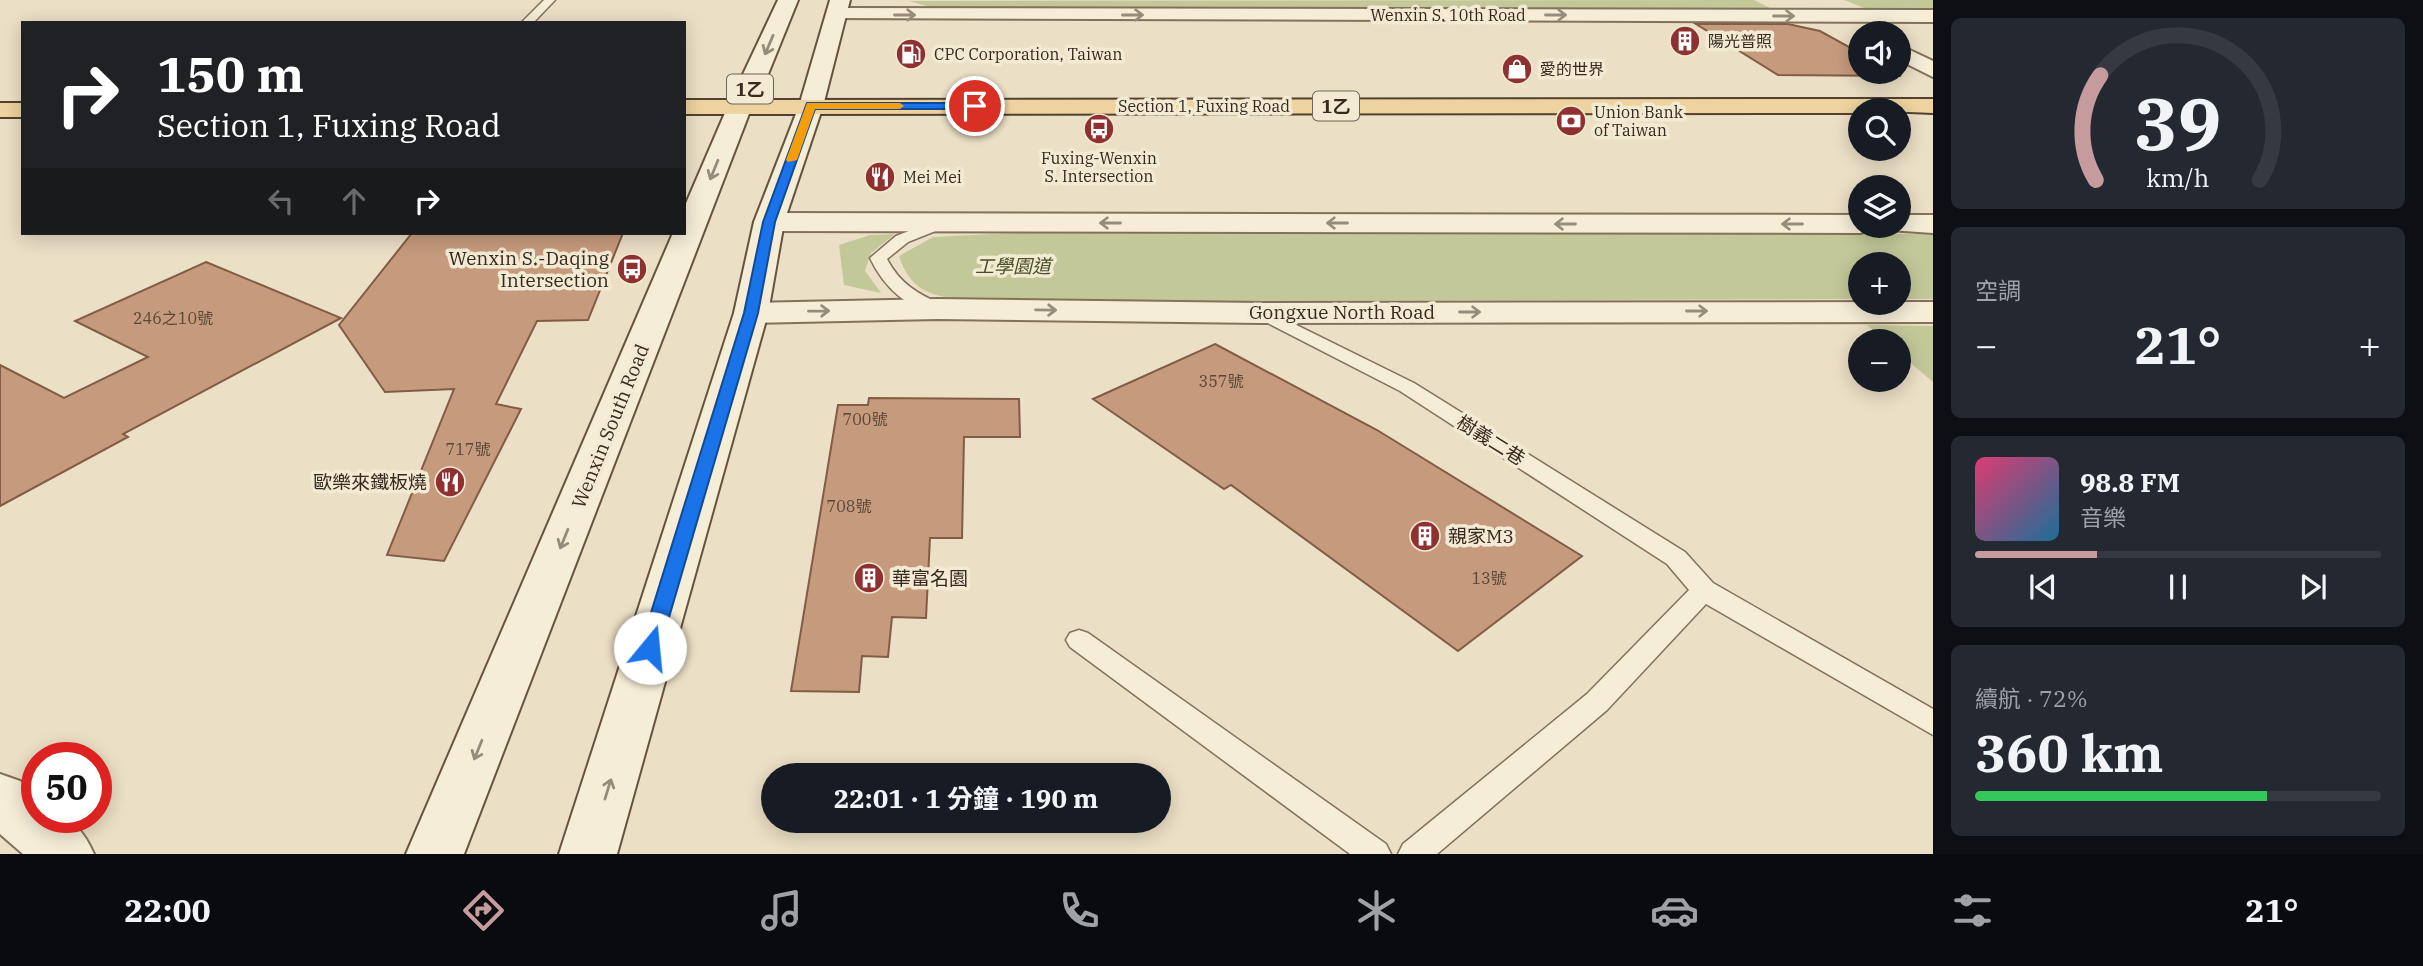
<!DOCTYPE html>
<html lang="zh-TW">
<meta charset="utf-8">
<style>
body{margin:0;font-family:"IBM Plex Serif","Noto Sans TC",serif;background:#242831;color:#f1f3f6;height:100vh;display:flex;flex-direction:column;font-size:26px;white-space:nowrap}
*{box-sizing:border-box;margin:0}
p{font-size:23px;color:#9ea1a6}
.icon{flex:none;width:38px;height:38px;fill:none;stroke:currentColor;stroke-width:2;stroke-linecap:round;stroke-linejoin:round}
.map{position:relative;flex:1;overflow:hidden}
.drawer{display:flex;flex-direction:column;gap:18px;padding:18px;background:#0d0f14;width:490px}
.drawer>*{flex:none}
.top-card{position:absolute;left:21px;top:21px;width:665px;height:214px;border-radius:0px;box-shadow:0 4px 18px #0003;background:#202124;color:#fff;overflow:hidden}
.tools{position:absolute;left:1848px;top:21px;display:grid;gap:14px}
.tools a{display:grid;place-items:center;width:63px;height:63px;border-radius:50%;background:#171b24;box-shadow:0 4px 18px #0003;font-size:35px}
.speed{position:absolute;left:21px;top:742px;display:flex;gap:14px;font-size:35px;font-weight:700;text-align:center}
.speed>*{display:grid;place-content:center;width:91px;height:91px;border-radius:50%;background:#171b24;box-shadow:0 4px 18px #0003;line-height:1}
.speed .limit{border:10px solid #d22;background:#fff;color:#111}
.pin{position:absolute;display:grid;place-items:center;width:60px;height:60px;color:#fff;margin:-30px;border:4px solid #fff;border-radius:50%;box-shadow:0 2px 7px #0007}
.me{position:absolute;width:77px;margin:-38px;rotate:17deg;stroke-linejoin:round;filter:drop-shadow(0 0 5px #0008)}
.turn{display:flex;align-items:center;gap:24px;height:147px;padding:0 21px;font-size:32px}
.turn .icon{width:91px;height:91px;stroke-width:2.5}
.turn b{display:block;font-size:49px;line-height:60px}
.lanes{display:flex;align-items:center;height:66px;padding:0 21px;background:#0003;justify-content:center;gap:35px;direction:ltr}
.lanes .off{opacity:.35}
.big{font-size:52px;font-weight:700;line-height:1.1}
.drawer .widget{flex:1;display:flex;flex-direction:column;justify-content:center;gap:10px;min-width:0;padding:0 24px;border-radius:10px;background:#242831}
.drawer .dial{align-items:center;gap:0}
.dial svg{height:182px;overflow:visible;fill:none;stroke:#363941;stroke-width:7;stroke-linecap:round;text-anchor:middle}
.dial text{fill:#f1f3f6;stroke:none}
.song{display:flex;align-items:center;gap:21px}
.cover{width:84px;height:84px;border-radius:10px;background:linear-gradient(135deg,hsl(340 70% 55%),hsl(200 70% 35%))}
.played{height:7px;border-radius:4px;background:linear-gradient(90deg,#c59b9d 30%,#363941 30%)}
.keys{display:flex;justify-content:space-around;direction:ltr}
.heat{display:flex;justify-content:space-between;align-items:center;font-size:38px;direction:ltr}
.charge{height:10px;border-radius:5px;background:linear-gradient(90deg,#34c759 72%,#363941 0)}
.trip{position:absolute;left:761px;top:763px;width:410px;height:70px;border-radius:35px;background:#171b24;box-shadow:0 4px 18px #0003;font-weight:700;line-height:70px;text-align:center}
.tabs{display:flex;height:112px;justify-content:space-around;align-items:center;background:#090b0e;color:#9ea1a6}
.tabs .icon{width:49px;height:49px}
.tabs .current{color:#c59b9d}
.tabs b{font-size:32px;color:#f1f3f6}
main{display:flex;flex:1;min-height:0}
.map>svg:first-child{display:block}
.green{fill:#c3c899}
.building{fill:#c69b7d;stroke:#825c44;stroke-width:2}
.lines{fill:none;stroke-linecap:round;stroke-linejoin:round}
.lane-casing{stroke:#84715c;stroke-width:3}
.street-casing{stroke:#84715c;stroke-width:4}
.secondary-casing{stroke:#66533f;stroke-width:4}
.primary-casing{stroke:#534030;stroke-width:4}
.lane{fill:#f6edd7;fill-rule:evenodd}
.street{fill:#f6edd7;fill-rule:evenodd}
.secondary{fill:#f6edd7;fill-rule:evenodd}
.primary{fill:#ecd39f;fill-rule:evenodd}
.oneway{stroke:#968c7b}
.route{fill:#1a73e8;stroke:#114b97;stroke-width:2}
.slow{fill:#f59e0b}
.labels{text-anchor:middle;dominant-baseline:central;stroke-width:7;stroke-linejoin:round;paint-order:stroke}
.far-street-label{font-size:16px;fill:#362a1f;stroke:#f3ead4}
.far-poi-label{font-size:16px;fill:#362a1f;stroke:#f3ead4;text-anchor:start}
.number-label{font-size:16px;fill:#5a4636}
.shield{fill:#f3ead4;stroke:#6f6455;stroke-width:2}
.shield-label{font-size:18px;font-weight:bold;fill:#362a1f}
.poi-label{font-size:19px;fill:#362a1f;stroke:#f3ead4;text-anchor:end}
.park-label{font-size:19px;font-style:italic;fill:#465127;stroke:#f3ead4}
.street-label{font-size:19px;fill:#362a1f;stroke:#f3ead4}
</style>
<main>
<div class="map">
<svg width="1933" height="854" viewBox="0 0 1933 854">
<rect width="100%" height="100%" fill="#ebdfc5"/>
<!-- green -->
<g class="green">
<polygon points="1754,0 1772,9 937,9 909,1"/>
<polygon points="1844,0 1933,0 1933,8 1864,8"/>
<path d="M 1012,233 L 1933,234 L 1933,299 L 1899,299 L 1899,264 L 1860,264 L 1860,299 L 970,302 C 934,295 912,295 899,256 L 933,237 Z"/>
<polygon points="895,234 871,253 865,271 881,293 844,285 839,245 870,235"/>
<polygon points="1867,325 1933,326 1933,382 1899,353 1899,341 1885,341"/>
</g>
<!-- building -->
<g class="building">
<polygon points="1696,24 1788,24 1820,31 1860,53 1860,72 1893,72 1901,76 1778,75"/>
<polygon points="412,233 623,233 588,320 537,321 496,404 521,409 444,561 387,555 454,389 385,392 339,325"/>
<polygon points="206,262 341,318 123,434 128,437 0,506 0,365 64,398 148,357 75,321"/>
<polygon points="1215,344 1377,430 1582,556 1458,651 1231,485 1224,489 1093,399"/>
<polygon points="869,398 1019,399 1020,437 964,437 962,538 930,538 926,618 892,617 888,657 862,656 859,692 791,691 838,405 868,405"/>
</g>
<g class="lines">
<!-- lane casing -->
<g class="lane-casing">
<g id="lane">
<polygon points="544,0 555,0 533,23 521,23"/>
<path d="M 942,218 L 948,220 L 950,223 L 948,226 L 908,242 L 887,259 C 900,284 918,294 943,305 L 946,309 L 943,313 L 937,314 C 905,307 884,287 870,258 L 896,236 Z"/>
<polygon points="1262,308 1414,383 1685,552 1713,583 1933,709 1933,735 1706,604 1607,710 1437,854 1398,854 1403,844 1587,694 1689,590 1667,564 1400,391 1256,317 1253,313 1256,309"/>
<polygon points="1079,630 1088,633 1386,844 1391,854 1350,854 1070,647 1066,640 1070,633"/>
</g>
</g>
<!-- street casing -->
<g class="street-casing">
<g id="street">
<polygon points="837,8 1933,10 1933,22 830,18 827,14 830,10"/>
<polygon points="1899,45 1933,61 1933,77 1899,60"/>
<polygon points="769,213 1860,215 1860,226 1873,226 1870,230 1860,233 769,231 759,228 754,222 759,216"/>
<polygon points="1899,215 1933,215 1933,233 1889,230 1886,226 1899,226"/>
<polygon points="937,299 1262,303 1933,302 1933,322 1262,323 937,319 751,323 739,320 734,313 739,306 751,303"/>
<path d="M 0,774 L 20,781 L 37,795 L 37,817 C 69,817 80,823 94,854 L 23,854 L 0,834 Z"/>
</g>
</g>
<!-- secondary casing -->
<g class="secondary-casing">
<g id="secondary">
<polygon points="778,0 798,0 762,89 752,106 464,854 406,854 673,233 684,233 684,208 728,106"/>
<polygon points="830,0 850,0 823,106 784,222 768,313 617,854 559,854 734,313 754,222 799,106"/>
</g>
</g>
<!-- primary casing -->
<g class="primary-casing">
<g id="primary">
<polygon points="1933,99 1933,113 1860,110 1860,113 684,114 684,100"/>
<rect x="0" y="103" width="23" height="14"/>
</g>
</g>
<!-- lane -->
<use href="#lane" class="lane"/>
<!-- street -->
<use href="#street" class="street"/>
<!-- secondary -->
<use href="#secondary" class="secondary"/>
<!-- primary -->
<use href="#primary" class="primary"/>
</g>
<!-- one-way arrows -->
<defs><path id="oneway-shaft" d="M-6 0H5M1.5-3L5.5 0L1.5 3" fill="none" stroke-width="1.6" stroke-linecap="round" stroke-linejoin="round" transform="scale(1.75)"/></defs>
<g class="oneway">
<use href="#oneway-shaft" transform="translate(905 15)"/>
<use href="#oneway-shaft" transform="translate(1133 15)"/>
<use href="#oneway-shaft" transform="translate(1556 15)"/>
<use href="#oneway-shaft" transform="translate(1784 16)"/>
<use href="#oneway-shaft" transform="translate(769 45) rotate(113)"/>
<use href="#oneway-shaft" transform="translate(714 170) rotate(112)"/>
<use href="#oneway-shaft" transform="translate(1110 223) rotate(-180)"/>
<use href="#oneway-shaft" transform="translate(1337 223) rotate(-180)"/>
<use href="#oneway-shaft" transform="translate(1565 224) rotate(-180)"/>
<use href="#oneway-shaft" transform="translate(1792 224) rotate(-180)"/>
<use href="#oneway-shaft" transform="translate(1046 310) rotate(1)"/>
<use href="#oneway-shaft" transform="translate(819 311) rotate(-1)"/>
<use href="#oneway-shaft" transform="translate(1697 311)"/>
<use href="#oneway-shaft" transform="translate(1470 312)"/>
<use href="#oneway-shaft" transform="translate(564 539) rotate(112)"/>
<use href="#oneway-shaft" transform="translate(478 750) rotate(112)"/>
<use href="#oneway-shaft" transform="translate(608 789) rotate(-73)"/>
</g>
<!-- route -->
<polygon class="route" points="807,103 975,103 980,106 975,109 815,109 775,222 758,313 660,648 657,653 650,656 643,653 640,648 744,313 763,222"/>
<!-- slow -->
<polygon class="slow" points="807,103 900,103 904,106 900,109 815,109 797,160 788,162 786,160"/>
<!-- icons -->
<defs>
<g id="building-disc" transform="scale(1.575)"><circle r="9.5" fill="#8f3031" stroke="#f3ead4"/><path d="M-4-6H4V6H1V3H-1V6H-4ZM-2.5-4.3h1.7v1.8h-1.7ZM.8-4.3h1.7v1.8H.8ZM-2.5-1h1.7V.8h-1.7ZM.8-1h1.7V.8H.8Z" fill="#fff"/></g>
<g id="fuel-disc" transform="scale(1.575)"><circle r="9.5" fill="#8f3031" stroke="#f3ead4"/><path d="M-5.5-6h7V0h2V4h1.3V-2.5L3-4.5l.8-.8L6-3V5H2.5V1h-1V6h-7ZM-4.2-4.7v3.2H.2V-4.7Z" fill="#fff"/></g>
<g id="shop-disc" transform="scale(1.575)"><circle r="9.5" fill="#8f3031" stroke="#f3ead4"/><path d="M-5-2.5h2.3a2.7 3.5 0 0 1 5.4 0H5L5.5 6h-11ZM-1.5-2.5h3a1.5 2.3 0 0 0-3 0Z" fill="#fff"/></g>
<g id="bank-disc" transform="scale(1.575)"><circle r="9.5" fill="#8f3031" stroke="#f3ead4"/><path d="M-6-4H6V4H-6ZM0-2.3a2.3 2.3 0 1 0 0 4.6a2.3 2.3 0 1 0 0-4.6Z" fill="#fff"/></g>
<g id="bus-disc" transform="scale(1.575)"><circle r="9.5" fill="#8f3031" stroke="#f3ead4"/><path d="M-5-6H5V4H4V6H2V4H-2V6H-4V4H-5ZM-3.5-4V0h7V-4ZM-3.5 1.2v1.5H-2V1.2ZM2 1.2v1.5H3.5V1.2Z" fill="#fff"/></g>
<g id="restaurant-disc" transform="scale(1.575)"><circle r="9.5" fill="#8f3031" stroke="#f3ead4"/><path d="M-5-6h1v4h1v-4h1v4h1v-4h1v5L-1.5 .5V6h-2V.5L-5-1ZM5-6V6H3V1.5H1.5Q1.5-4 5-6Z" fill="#fff"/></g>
</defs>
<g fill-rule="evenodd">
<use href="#building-disc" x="1685" y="41"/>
<use href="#fuel-disc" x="911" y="54"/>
<use href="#shop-disc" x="1517" y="69"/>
<use href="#bank-disc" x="1571" y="121"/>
<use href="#bus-disc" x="1099" y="129"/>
<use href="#restaurant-disc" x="880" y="177"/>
<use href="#bus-disc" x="632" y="269"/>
<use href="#restaurant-disc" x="450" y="482"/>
<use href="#building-disc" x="1425" y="536"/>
<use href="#building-disc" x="869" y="578"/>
</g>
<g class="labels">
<!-- far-street labels -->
<g class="far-street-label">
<text x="1448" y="15">Wenxin S. 10th Road</text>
<text x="1204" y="106">Section 1, Fuxing Road</text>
</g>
<!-- far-poi labels -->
<g class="far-poi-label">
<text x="1708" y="41">陽光普照</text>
<text x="934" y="54">CPC Corporation, Taiwan</text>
<text x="1540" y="69">愛的世界</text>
<text x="1594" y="112">Union Bank<tspan x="1594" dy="18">of Taiwan</tspan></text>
<text x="1099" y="158" text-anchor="middle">Fuxing-Wenxin<tspan x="1099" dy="18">S. Intersection</tspan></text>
<text x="903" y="177">Mei Mei</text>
</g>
<!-- number labels -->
<g class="number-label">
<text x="173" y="318">246之10號</text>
<text x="1221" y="381">357號</text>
<text x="865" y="419">700號</text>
<text x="468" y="449">717號</text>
<text x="849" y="506">708號</text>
<text x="1489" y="578">13號</text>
</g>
<!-- shield labels -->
<g class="shield">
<rect x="727" y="74.5" width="46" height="29" rx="5"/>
<rect x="1313" y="91.5" width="46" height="29" rx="5"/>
</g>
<g class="shield-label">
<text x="750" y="89">1乙</text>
<text x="1336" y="106">1乙</text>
</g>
<!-- poi labels -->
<g class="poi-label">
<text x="609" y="258">Wenxin S.-Daqing<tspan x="609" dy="22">Intersection</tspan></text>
<text x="427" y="482">歐樂來鐵板燒</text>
<text x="1448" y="536" text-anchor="start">親家M3</text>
<text x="892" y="578" text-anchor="start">華富名園</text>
</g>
<!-- park labels -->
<g class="park-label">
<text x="1013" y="266">工學園道</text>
</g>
<!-- street labels -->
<g class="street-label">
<text x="1342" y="312">Gongxue North Road</text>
<text transform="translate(610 426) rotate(-68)">Wenxin South Road</text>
<text transform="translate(1491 440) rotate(32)">樹義二巷</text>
</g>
</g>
</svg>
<div class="tools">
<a><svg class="icon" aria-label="sound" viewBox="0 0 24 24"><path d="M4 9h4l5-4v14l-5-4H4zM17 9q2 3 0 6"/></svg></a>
<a><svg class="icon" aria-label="search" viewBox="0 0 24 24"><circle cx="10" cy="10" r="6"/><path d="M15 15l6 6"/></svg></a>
<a><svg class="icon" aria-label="layers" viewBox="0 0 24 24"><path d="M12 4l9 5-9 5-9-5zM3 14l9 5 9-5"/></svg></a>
<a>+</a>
<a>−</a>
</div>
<div class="speed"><div class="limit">50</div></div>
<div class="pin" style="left:975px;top:106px;background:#d93025"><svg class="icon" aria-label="arrive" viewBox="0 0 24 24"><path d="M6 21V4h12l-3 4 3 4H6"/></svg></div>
<svg class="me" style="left:650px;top:648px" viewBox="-20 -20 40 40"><circle r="19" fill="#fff"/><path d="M0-13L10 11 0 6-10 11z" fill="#1a73e8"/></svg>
<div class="trip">22:01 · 1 分鐘 · 190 m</div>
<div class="top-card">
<div class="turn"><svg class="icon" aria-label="right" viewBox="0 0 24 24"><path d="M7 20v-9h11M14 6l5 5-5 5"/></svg><div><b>150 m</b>Section 1, Fuxing Road</div></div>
<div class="lanes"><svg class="icon off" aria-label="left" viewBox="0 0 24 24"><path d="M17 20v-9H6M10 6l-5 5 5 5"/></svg><svg class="icon off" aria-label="ahead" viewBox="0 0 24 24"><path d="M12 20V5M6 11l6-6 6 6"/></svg><svg class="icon" aria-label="right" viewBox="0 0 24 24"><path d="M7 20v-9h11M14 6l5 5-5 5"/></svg></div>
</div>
</div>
<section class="drawer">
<div class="widget dial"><svg viewBox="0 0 100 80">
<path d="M14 69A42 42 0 1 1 86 69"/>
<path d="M14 69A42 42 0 0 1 16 23" stroke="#c59b9d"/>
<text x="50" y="56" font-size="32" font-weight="700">39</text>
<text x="50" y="72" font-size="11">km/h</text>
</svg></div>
<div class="widget"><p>空調</p>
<div class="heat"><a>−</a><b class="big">21°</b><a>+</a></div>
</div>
<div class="widget">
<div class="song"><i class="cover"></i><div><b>98.8 FM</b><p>音樂</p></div></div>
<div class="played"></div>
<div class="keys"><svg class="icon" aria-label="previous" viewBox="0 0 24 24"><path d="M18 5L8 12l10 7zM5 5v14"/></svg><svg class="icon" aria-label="pause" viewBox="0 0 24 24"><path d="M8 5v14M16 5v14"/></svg><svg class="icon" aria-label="next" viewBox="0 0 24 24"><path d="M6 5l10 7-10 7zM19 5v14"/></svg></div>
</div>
<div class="widget"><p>續航 · 72%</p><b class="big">360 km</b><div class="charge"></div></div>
</section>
</main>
<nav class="tabs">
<b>22:00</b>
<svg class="icon current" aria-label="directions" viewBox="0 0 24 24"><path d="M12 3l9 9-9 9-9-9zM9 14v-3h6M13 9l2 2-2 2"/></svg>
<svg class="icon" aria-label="music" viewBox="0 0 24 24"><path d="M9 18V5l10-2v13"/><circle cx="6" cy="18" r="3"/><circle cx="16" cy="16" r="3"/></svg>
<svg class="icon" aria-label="phone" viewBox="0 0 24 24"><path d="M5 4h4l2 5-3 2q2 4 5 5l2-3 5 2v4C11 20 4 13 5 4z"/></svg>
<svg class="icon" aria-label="climate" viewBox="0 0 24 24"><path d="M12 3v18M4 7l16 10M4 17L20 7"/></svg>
<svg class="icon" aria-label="car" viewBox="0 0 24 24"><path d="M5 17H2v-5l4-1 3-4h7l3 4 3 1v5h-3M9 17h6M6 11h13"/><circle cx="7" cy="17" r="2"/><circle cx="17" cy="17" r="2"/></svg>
<svg class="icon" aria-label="filters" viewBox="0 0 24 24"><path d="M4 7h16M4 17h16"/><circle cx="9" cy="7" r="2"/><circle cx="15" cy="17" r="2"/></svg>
<b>21°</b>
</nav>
